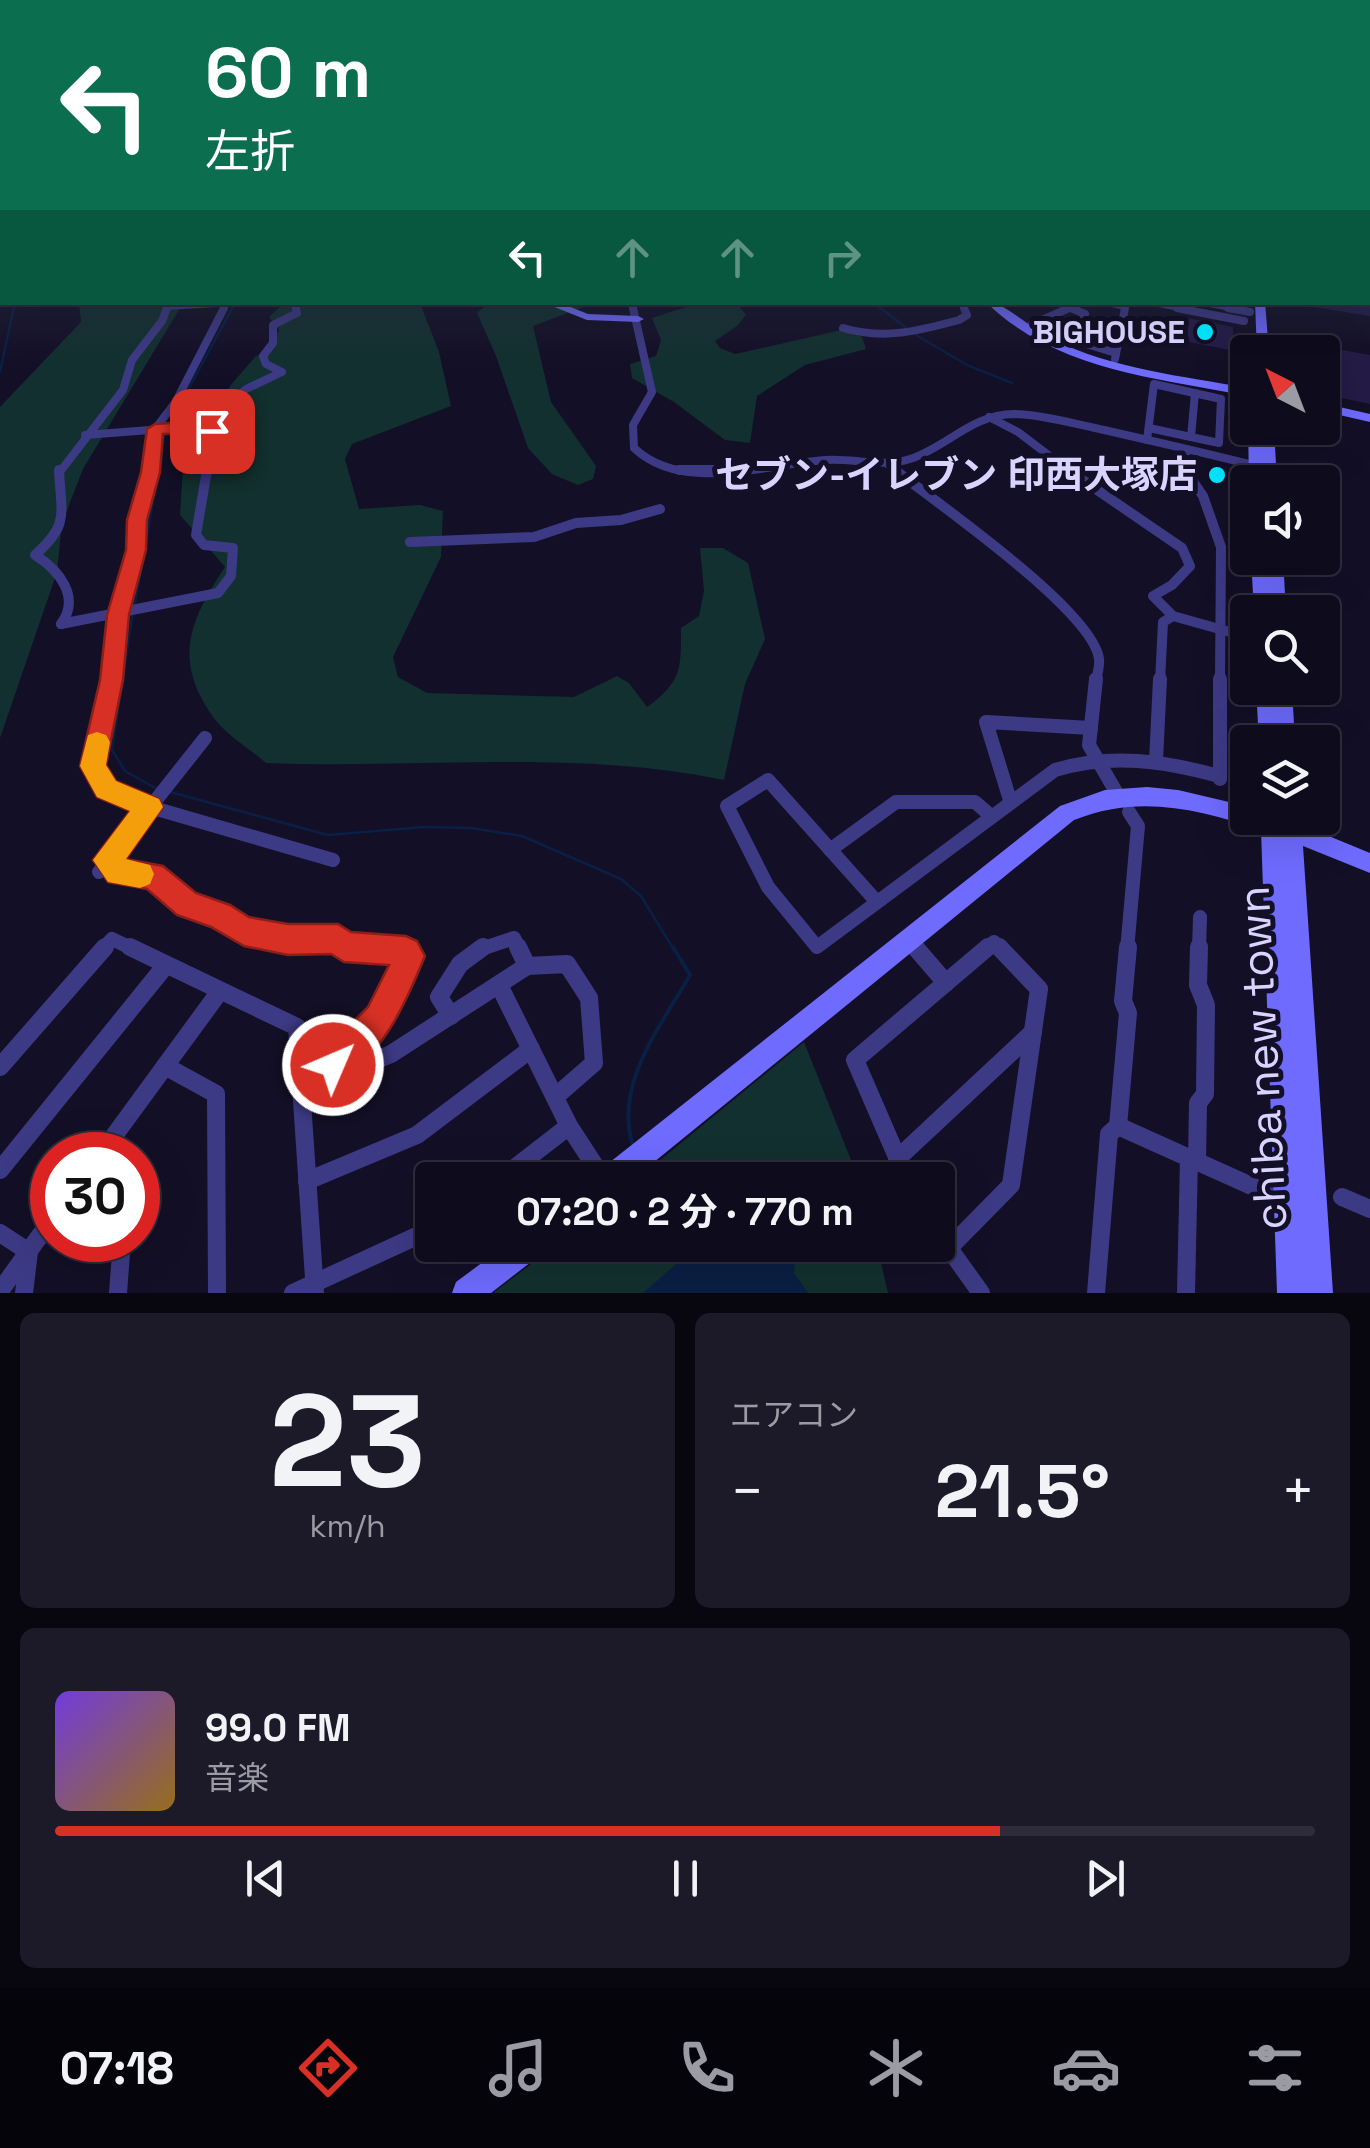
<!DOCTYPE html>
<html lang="ja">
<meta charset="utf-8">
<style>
body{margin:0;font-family:"Space Grotesk","Noto Sans JP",sans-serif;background:#1c1929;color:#f1f3f6;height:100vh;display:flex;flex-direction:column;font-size:38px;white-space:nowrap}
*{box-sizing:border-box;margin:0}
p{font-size:32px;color:#9b9ba3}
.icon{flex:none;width:55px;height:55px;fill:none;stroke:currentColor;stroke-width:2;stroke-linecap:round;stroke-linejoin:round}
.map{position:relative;height:1293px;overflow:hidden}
.details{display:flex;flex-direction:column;gap:20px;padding:20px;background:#08060f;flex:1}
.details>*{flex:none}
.hud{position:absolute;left:0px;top:0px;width:1370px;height:305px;box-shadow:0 10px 40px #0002,0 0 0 2px #2e2b3b;background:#0b6e4f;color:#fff;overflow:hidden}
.needle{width:65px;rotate:318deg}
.tools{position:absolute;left:1230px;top:335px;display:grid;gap:20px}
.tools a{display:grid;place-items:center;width:110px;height:110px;border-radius:10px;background:#0e0b1c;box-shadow:0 10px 40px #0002,0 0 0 2px #2e2b3b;font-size:50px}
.speed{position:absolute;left:30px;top:1132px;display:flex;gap:20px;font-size:50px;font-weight:700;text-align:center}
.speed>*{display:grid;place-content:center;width:130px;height:130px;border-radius:50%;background:#0e0b1c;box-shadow:0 10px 40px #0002,0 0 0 2px #2e2b3b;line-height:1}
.speed .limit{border:15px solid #d22;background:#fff;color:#111}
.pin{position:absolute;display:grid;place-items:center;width:85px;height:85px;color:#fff;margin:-42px;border-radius:20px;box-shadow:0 5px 15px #0006}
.me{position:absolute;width:110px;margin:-55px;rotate:45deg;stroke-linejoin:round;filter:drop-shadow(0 0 8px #0008)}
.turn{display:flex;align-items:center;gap:35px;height:210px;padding:0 40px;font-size:45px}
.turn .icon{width:130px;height:130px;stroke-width:2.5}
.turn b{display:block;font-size:70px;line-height:85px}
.lanes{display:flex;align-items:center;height:95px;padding:0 40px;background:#0003;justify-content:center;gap:50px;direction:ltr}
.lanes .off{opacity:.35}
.big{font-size:75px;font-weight:700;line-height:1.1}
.details .widget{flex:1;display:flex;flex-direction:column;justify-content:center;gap:15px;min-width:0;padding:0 35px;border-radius:15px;background:#1c1929}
.details .dial{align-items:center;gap:0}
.dial b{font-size:130px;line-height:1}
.song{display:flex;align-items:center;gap:30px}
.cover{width:120px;height:120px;border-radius:15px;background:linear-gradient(135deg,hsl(260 70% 55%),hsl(40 70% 35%))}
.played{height:10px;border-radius:5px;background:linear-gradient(90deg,#d93025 75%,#2e2b3b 75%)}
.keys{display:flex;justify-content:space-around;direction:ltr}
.heat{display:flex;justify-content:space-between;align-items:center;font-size:55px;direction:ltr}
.details .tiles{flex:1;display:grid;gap:20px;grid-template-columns:1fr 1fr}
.widget:last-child{grid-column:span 2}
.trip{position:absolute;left:415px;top:1162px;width:540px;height:100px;border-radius:10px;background:#0e0b1c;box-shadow:0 10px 40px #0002,0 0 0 2px #2e2b3b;font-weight:700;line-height:100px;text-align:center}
.menu{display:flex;height:160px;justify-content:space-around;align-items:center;background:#06040b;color:#9b9ba3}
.menu .icon{width:70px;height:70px}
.menu .on{color:#d93025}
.menu b{font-size:45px;color:#f1f3f6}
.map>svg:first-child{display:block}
.green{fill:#12302f}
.water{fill:#0a1f44}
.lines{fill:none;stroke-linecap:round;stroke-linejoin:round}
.stream-far1{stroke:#0a1f44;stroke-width:2.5}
.stream{stroke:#0a1f44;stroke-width:4}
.building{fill:#241b47}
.street-far4{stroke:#3d3a85;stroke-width:6}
.street-far3{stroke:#3d3a85;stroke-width:8}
.street-far2{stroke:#3d3a85;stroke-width:10}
.street-far1{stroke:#3d3a85;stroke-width:14}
.street{stroke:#3d3a85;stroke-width:18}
.secondary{fill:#6f6bff;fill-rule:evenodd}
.primary{fill:#c25bff;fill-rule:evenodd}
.route{fill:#d93025;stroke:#8d1f18;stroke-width:2.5}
.slow{fill:#f59e0b}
.poi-dot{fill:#00e5ff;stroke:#130f26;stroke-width:4}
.labels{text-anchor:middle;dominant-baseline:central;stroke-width:10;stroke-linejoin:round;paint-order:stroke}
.far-poi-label{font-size:32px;font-weight:bold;fill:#d9d4ff;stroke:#130f26;text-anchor:end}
.poi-label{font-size:38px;font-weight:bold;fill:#d9d4ff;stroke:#130f26;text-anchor:end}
.near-street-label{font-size:45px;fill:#d9d4ff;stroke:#130f26}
</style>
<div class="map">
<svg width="1370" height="1293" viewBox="0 0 1370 1293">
<rect width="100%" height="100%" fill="#130f26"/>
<!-- green -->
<g class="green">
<polygon points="79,303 183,303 83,469 62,523 57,572 0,738 0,407 81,322"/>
<path d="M 284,303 L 420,303 L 439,352 L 451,406 L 352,444 L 345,459 L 359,509 L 420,505 L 443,511 L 441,557 L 393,657 L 398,677 L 427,693 L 574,697 L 617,676 L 629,683 L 647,707 C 682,681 681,669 681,628 L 699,616 L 704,591 L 700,548 L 723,548 L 748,563 L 765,639 L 745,684 L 724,780 C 575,749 417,769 266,763 C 250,749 225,734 213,717 C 172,659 190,620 225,567 L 180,515 L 183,467 L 206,436 L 230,386 L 255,357 L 269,349 L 279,330 L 269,317 Z"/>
<polygon points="489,303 594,303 533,326 551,402 596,466 593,479 578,485 552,474 528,448 496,356 477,313"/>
<polygon points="684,303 737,303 746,315 737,326 715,341 720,348 735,354 846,329 862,337 866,349 805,365 757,396 750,443 725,440 674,402 632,378 630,364 656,356 661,340 652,318 686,307"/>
<polygon points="804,1042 859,1180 636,1180"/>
<polygon points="556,1245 877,1245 888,1293 493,1293"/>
</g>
<!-- water -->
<polygon class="water" points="698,1245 796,1245 794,1273 808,1293 643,1293"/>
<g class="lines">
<!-- stream-far1 -->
<g class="stream-far1">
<polyline points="873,302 905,327"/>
<polyline points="916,335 967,365 1012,383"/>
<polyline points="0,372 15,302"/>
<polyline points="135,604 165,432 233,307"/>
<polyline points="133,612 112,750 125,771 157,789"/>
<polyline points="170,792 328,835 424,827 471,828 522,836 621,879 641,896 674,950"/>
</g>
<!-- stream -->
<g class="stream">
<path d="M 632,1143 C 615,1082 661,1026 690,975 L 673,947"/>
<polyline points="645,1168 651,1180"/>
<polyline points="684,1245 688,1254"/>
</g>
</g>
<!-- building -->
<g class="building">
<polygon points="1314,302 1370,304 1370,316 1314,307"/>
<polygon points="1177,316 1233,327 1234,351 1175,339"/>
<polygon points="1304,343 1370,355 1370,404 1322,394 1322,352 1305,352"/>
</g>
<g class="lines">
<!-- street-far4 -->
<g class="street-far4">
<polyline points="294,302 296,310"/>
<polyline points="632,302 634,310"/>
<polyline points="961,302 965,310"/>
<polyline points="1103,302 1125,307 1124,310"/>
<polyline points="1148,302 1190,310"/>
<polyline points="1199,302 1241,310"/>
<polyline points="166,307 249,302"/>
<polyline points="1071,308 1076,310"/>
<polyline points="166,310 169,302"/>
<polyline points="223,310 227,302"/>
<polyline points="1064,310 1082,302"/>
</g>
<!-- street-far3 -->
<g class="street-far3">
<path d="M 633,308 L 652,392 L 633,425 L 634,448 C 683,494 766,464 826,460 C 854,458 882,468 910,459 C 947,447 972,414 1014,414 C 1044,415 1075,424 1104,430 C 1157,442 1209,454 1261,467"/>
<polyline points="1071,308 1085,314 1078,343"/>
<polyline points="1177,308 1244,321"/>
<polyline points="1228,308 1250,312"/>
<polyline points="1036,323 1060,336 1116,353"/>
<polyline points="1031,325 1069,308"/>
<path d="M 843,328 C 884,340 918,331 959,320 L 967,315 L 964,308"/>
<polyline points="1115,359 1125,308"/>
<polyline points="989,417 1018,432 1072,473"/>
<polyline points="85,435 215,425"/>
<polyline points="1191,437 1195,393"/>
<polyline points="1147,440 1154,384 1221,399 1219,443 1149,428"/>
<polyline points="886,463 898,473"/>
<polyline points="59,473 123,390 132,360 162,321 167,308"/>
<polyline points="151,473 155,429 175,403 224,308"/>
<polyline points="208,473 197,462 210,431 230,402 246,389 282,372 266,364 263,356 273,343 273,325 297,313 296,308"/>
<polyline points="1185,473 1186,449"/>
</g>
<!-- street-far2 -->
<g class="street-far2">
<path d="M 59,470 C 61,514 70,524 35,555 C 59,570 81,597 61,624"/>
<polyline points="679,470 742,470"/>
<path d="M 895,470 C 937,503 1093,611 1099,659 C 1100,665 1097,675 1096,682"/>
<polyline points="1068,470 1182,548 1190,566 1172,585 1153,596 1173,616 1248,637"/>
<polyline points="1185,470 1203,496 1221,547 1220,682"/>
<polyline points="410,542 534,537 576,523 621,520 660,509"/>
<polyline points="61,624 218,593 231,576 233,548 204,545 196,535 207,470"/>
<path d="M 112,682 C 120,610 134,540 151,470"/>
<polyline points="1160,682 1163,622 1173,616"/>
</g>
<!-- street-far1 -->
<g class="street-far1">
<polyline points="112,679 92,766 107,789 150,807 333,860"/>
<polyline points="1096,679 1089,745 1119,797"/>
<polyline points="1156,761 1160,679"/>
<polyline points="1220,779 1220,679"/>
<polyline points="1010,800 986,722 1091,728"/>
<polyline points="830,850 896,802 975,802 990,815"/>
<polyline points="108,861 118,872 153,876 187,904 219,915 244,931 287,940 338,939 344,946 393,950"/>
<polyline points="99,872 205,738"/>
<path d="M 877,902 L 768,780 L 727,806 L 768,887 L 817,947 L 1055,770 C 1111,753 1164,761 1219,776"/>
<polyline points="909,941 917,950"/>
<polyline points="102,950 112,939 135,950"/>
<polyline points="478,950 514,938 520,950"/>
<polyline points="985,950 994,942 1002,950"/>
<polyline points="1127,950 1138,826 1129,812"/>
<polyline points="1199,950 1200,917"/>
</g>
<!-- street -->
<g class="street">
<polyline points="130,947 297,1027 315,1293"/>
<polyline points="518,947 527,966"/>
<polyline points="915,947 946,983"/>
<polyline points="499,985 569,1126 595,1166"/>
<polyline points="451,1016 439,997 460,964 483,947"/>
<polyline points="165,1066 216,1094 217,1293"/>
<polyline points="0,1067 105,947"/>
<polyline points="319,1084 391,1054 527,966 567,964 589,998 594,1063 555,1097"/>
<polyline points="310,1088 379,1019 410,955 406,951 362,947"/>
<polyline points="1118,1126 1287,1202"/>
<polyline points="100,1155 220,991"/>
<polyline points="897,1159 1033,1032"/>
<polyline points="1197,1162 1198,1103 1205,1094 1206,1005 1198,985 1199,947"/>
<polyline points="0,1170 166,965"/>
<polyline points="499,1180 569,1126"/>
<polyline points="907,1180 855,1060 988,947"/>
<polyline points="307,1181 417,1135 531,1049"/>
<polyline points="1342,1197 1370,1209"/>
<polyline points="0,1233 29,1252 24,1293"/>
<polyline points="938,1233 981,1293"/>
<polyline points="949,1248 1011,1185 1039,989 999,947"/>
<polyline points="0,1291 52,1219"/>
<polyline points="118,1293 122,1240"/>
<polyline points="293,1293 432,1229"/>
<polyline points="1096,1293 1109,1134 1118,1126 1128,1013 1123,1001 1128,947"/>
<polyline points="1186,1293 1189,1158"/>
</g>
<!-- secondary -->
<g class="secondary">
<polygon points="542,302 558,302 588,314 638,316 644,319 638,322 587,320"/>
<path d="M 986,302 C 1006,302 1031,330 1052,339 C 1113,369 1182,376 1248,388 L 1248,396 C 1157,378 1055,370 986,302 Z"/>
<polygon points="1255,302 1265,302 1269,352 1257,352"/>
<polygon points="1322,403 1370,414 1370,422 1322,411"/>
<polygon points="1248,426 1260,428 1262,464 1260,428 1274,428 1277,482 1249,482"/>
<polygon points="1251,558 1267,558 1268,568 1267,558 1283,558 1286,612 1254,612"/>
<polygon points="1256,688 1292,688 1295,742 1259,742"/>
<path d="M 1147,787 L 1178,790 L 1246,806 L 1248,818 L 1301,818 L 1302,825 L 1370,853 L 1370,873 L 1303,846 L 1333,1293 L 1277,1293 L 1261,830 C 1198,809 1139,794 1074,820 L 632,1180 L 596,1180 L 600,1170 L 1060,806 L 1105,790 Z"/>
<polygon points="506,1245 545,1245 540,1255 491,1293 452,1293 456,1282"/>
</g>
<!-- primary -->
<g class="primary">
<polygon points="1368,269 1370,269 1370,277 1368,276"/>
<rect x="1368" y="289" width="2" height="7"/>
</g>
</g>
<!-- sky -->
<linearGradient id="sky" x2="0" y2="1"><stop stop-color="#0a0815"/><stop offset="0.5" stop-color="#333752"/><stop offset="1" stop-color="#333752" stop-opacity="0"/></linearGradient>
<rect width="1370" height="363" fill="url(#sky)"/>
<!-- route -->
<path class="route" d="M 215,420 L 223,426 L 218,434 L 163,434 L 160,472 L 147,520 L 146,550 L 129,615 L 123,680 L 106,765 L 116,781 L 159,799 L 163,807 L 126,859 L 163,866 L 196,893 L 230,905 L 249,917 L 288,924 L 338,924 L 351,932 L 406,936 L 417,941 L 425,956 C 407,1000 381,1062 333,1082 L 322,1077 L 317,1065 L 322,1053 L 368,1007 L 389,965 L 344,962 L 331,954 L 288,955 L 244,946 L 211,927 L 177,915 L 147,889 L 108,882 L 93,860 L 130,811 L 97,797 L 80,766 L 100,680 L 107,615 L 126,550 L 127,520 L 141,472 L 147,429 L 155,424 Z"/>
<!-- slow -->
<polygon class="slow" points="97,732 106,735 110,742 106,765 116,781 159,799 163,807 126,859 150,865 154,874 150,884 140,888 108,882 93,860 130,811 97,797 80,766 88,735"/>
<!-- markers -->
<g class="poi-dot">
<circle cx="1205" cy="332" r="10"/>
<circle cx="1217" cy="475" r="10"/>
</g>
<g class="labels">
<!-- far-poi labels -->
<g class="far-poi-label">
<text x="1185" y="332">BIGHOUSE</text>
</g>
<!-- poi labels -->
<g class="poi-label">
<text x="1197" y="475">セブン-イレブン 印西大塚店</text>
</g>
<!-- near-street labels -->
<g class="near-street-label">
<text transform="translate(1262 1058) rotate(-93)">chiba new town</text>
</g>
</g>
</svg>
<div class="tools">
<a><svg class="needle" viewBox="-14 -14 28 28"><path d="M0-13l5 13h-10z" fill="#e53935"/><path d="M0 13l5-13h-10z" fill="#9b9ba3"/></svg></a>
<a><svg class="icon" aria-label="sound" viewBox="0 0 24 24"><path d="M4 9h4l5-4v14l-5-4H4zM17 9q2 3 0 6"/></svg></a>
<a><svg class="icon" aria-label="search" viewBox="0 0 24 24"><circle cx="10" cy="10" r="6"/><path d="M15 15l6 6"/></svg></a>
<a><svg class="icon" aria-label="layers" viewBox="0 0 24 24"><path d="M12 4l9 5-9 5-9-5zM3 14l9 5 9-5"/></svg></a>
</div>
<div class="speed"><div class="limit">30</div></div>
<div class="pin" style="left:212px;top:431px;background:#d93025"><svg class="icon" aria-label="arrive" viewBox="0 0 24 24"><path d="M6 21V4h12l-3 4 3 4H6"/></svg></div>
<svg class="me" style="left:333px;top:1065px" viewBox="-20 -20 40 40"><circle r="17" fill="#d93025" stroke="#fff" stroke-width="3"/><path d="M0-11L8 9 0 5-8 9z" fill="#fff"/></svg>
<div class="trip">07:20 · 2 分 · 770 m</div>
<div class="hud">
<div class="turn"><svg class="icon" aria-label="left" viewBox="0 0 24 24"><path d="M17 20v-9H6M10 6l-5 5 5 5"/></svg><div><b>60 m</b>左折</div></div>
<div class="lanes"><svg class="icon" aria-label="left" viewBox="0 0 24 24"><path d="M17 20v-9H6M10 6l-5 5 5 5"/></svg><svg class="icon off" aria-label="ahead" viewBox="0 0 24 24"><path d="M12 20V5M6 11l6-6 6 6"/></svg><svg class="icon off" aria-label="ahead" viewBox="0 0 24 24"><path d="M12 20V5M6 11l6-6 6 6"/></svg><svg class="icon off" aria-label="right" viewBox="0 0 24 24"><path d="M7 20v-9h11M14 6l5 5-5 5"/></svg></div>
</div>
</div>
<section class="details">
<div class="tiles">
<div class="widget dial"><b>23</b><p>km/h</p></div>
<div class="widget"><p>エアコン</p>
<div class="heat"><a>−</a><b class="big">21.5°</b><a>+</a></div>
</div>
<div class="widget">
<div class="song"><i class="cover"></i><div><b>99.0 FM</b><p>音楽</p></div></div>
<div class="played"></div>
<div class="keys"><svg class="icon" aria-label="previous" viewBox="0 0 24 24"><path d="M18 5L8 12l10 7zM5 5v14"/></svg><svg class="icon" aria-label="pause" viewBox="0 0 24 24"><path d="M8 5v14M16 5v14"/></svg><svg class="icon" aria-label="next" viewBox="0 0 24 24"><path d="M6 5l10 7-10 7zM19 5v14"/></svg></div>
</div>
</div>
</section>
<nav class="menu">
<b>07:18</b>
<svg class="icon on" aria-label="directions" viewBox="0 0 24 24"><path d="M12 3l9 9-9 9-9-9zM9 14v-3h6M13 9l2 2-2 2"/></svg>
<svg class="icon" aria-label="music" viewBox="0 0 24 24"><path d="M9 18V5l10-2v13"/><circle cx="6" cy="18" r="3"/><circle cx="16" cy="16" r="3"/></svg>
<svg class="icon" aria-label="phone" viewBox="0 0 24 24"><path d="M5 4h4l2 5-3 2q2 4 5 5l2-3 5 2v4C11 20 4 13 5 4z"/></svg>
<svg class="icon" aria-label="climate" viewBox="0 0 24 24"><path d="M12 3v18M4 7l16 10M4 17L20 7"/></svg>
<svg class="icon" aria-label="car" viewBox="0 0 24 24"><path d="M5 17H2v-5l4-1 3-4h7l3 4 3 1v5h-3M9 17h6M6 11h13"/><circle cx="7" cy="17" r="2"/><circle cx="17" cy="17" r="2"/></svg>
<svg class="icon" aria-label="filters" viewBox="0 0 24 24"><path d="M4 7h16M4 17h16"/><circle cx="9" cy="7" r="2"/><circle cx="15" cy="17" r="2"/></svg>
</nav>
